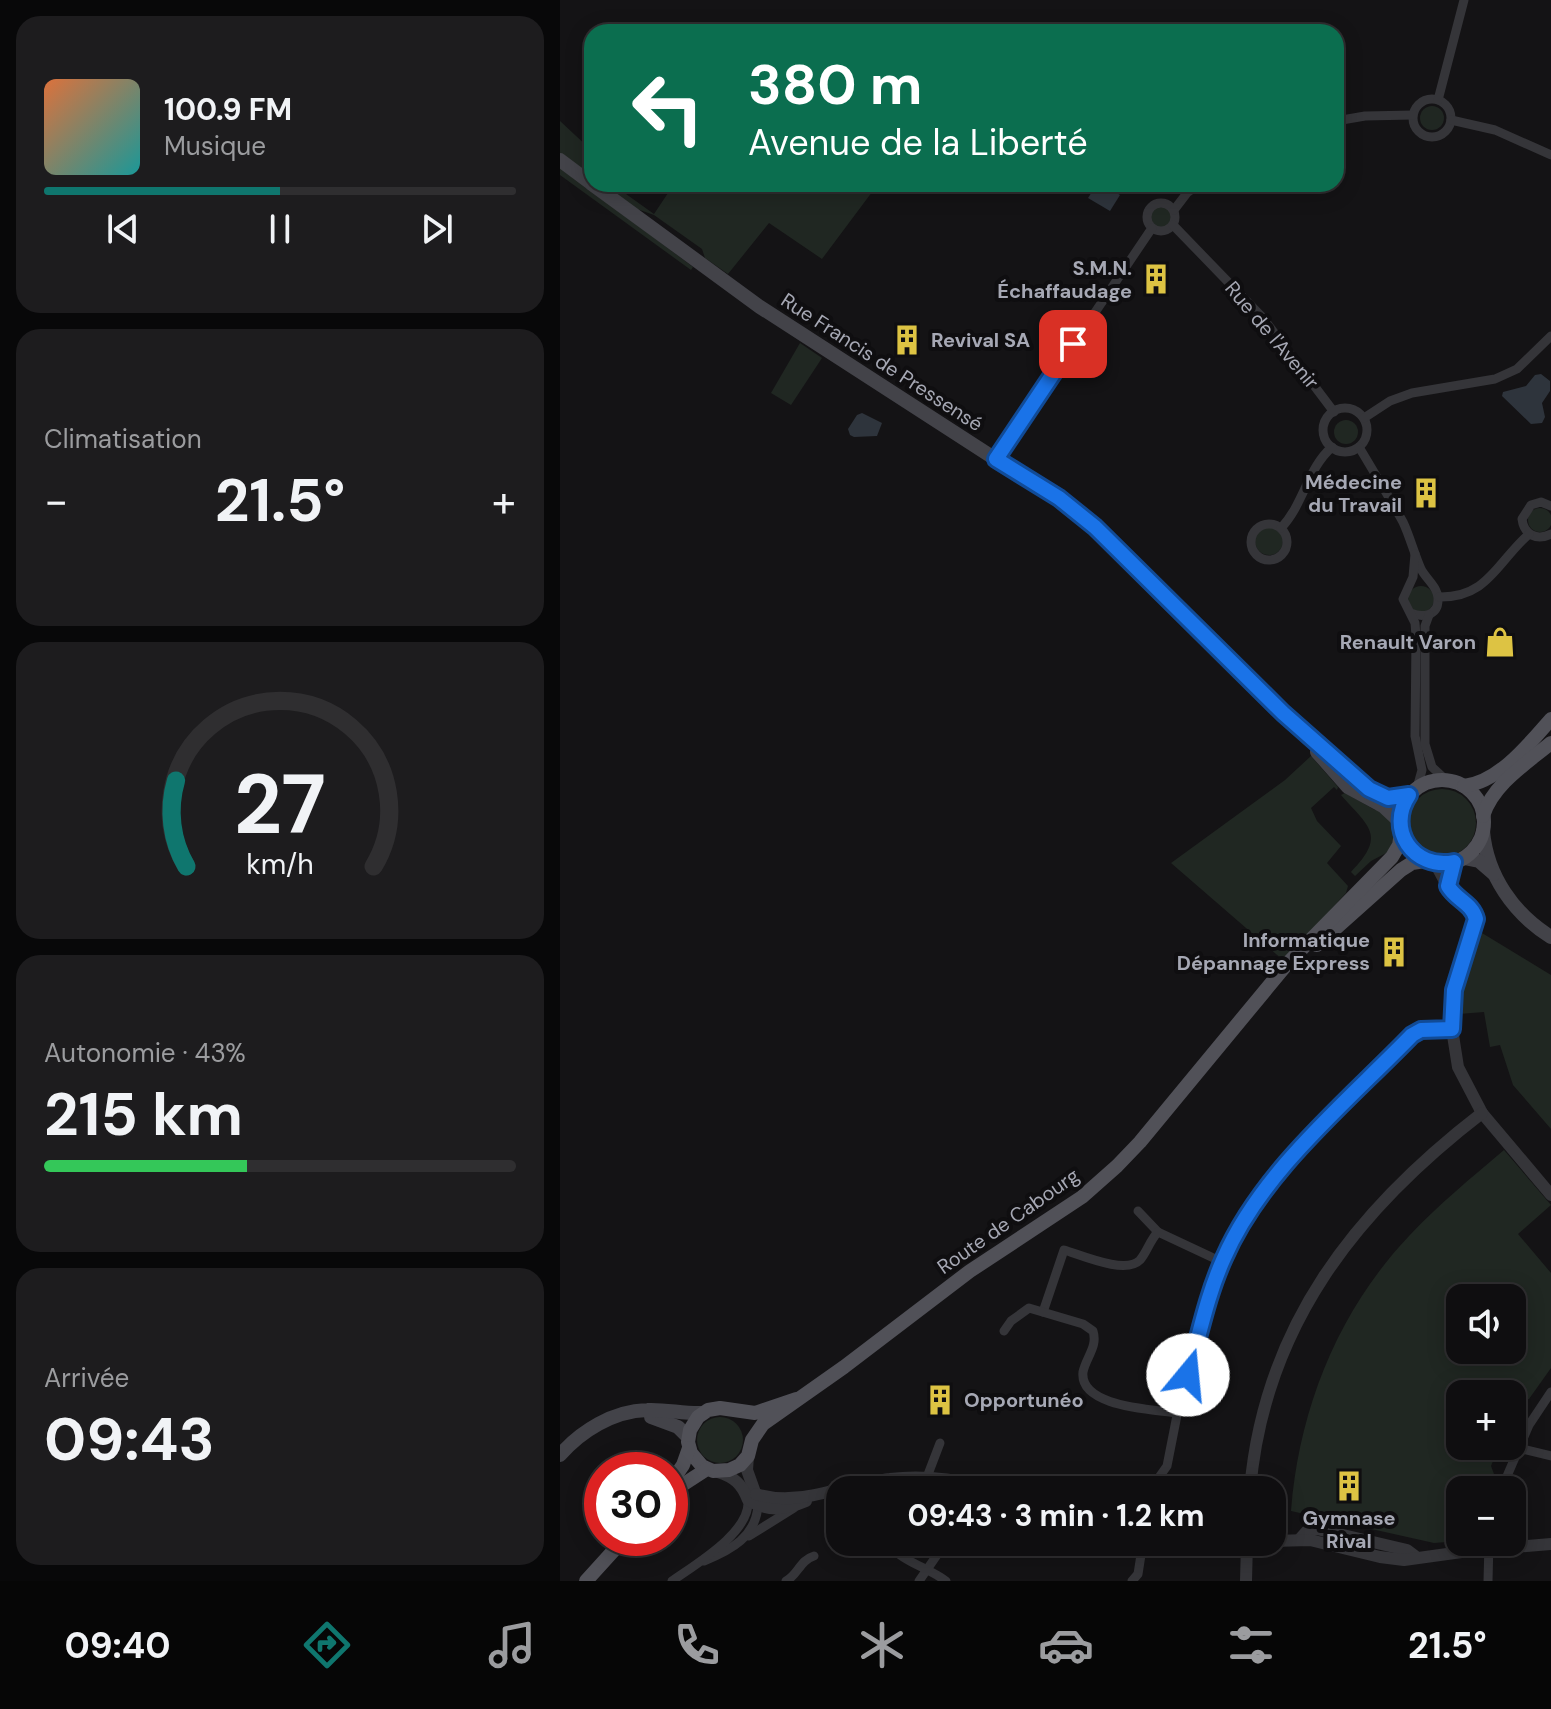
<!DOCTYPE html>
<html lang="fr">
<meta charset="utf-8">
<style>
body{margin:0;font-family:"DM Sans",sans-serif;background:#1d1c1e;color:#f1f3f6;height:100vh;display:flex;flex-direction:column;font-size:30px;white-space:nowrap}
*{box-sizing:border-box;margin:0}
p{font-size:26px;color:#9b9c9f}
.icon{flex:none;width:44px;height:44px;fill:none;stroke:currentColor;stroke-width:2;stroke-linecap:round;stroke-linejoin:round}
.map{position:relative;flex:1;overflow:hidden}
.drawer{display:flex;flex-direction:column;gap:16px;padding:16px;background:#080809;width:560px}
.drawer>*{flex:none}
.top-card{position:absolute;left:24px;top:24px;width:760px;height:168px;border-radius:24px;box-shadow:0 4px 20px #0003,0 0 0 2px #2f2e30;background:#0b6e4f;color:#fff;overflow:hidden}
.controls{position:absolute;left:886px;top:1284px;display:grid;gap:16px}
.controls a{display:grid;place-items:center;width:80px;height:80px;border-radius:16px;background:#0f0e10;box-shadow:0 4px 20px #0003,0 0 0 2px #2f2e30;font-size:40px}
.speed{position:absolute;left:24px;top:1452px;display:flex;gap:16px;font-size:40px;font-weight:700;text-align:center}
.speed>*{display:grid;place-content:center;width:104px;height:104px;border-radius:50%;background:#0f0e10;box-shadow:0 4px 20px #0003,0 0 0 2px #2f2e30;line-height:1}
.speed .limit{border:12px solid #d22;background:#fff;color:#111}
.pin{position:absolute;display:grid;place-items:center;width:68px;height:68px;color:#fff;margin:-34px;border-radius:16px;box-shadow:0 4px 12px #0006}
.me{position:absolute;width:88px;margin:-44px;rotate:17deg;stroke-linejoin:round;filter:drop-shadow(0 0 6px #0008)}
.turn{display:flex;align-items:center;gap:28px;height:168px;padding:0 32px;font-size:36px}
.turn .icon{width:104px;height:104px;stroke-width:2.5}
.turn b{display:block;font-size:56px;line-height:68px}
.big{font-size:60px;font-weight:700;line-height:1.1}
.drawer .card{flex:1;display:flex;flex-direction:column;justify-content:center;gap:12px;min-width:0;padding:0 28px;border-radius:24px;background:#1d1c1e}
.drawer .dial{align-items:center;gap:0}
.dial svg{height:208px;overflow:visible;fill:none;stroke:#2f2e30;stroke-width:7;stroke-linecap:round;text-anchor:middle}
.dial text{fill:#f1f3f6;stroke:none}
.song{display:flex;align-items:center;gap:24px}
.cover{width:96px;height:96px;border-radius:12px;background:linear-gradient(135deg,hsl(20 70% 55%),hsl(180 70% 35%))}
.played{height:8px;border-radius:4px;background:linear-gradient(90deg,#0f766e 50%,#2f2e30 50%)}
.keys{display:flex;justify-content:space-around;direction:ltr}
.heat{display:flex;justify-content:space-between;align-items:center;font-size:44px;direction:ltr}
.charge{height:12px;border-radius:6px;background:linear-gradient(90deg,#34c759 43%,#2f2e30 0)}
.trip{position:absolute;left:266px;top:1476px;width:460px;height:80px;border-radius:24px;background:#0f0e10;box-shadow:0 4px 20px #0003,0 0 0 2px #2f2e30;font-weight:700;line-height:80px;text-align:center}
.tab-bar{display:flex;height:128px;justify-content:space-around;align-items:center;background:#060606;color:#9b9c9f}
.tab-bar .icon{width:56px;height:56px}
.tab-bar .active{color:#0f766e}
.tab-bar b{font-size:36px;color:#f1f3f6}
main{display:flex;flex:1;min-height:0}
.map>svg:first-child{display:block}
.green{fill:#202722;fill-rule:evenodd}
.water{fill:#2e343c}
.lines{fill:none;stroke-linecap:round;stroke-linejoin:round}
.minor{stroke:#353539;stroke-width:9}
.tertiary{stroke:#353539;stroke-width:12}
.secondary{stroke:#434349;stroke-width:14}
.primary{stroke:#515158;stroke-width:14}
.route-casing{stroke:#114b97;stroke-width:20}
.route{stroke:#1a73e8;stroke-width:14}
.labels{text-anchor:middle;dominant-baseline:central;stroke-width:8;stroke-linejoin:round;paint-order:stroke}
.poi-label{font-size:20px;font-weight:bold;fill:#a6a8b4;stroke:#0f0e10;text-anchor:end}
.street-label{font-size:20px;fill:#a6a8b4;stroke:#0f0e10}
</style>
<main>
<section class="drawer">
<div class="card">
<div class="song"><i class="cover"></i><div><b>100.9 FM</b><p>Musique</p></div></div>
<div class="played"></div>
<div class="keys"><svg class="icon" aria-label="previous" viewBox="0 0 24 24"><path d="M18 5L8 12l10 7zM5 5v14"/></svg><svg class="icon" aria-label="pause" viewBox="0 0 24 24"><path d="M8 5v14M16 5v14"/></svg><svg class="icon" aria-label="next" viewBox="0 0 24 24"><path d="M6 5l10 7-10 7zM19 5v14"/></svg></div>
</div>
<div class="card"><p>Climatisation</p>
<div class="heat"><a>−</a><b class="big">21.5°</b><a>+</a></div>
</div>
<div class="card dial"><svg viewBox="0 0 100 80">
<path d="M14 69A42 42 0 1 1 86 69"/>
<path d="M14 69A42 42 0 0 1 10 36" stroke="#0f766e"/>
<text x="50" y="56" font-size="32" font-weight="700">27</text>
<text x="50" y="72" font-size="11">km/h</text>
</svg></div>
<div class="card"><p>Autonomie · 43%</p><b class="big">215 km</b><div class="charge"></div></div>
<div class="card"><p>Arrivée</p><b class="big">09:43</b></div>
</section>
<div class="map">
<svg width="991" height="1581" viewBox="0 0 991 1581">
<rect width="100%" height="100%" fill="#141315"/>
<!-- green -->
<g class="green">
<circle cx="872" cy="118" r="12"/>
<polygon points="0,121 30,149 22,162 32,170 32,177 0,153"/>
<polygon points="0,167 133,267 131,270 0,175"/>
<polygon points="42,184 52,184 94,214 114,184 318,184 262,259 209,223 168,274 145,258 142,249 94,215 74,208"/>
<circle cx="601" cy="217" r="12"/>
<polygon points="240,343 262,358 231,405 211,393"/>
<circle cx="786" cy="432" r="12"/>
<circle cx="980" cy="520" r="12"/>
<circle cx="709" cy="541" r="14"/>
<circle cx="861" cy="599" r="13"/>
<polygon points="751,756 778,787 777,790 774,787 751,808 757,821 781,846 767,863 788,886 786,893 724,961 611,863 725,780"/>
<circle cx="882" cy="823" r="34"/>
<path d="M 785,793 L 815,810 L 820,809 C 839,824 836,829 830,851 L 811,861 L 795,876 L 791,872 C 827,835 809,827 781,795 Z"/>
<polygon points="922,933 991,975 991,1129 953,1085 940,1045 930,1047 924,1012 899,1014 910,955"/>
<path d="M 944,1150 L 991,1205 L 958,1234 L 991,1273 L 991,1368 L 969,1399 L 964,1400 L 952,1420 L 952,1394 L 900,1394 L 900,1446 L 939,1446 L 931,1466 L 937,1482 L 935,1490 L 900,1490 L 900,1541 L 874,1543 L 731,1511 C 739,1409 778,1311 849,1236 C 878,1205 911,1178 944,1150 ZM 900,1298 L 952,1298 L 952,1350 L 900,1350 Z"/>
<circle cx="160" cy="1440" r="23"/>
</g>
<!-- water -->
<g class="water">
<polygon points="537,184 542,184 560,195 550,211 528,198"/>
<polygon points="981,374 990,381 990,391 982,403 985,417 982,423 971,424 942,396 943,392 966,386 975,375"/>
<polygon points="302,413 322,423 317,436 294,437 290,435 288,429 297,415"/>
</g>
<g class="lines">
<!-- minor -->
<g class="minor">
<circle cx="872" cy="118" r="19"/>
<polyline points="878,100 904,0"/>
<polyline points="891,120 935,130 991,155"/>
<polyline points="776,121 805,116 853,115"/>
<circle cx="601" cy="217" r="14"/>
<polyline points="614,210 627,193 639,184"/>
<polyline points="613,225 703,318 774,412"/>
<circle cx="785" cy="430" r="22"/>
<polyline points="804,418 830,401 852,393 935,379 957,369 991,336"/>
<path d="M 799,447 C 814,472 829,497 843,522 C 850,537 854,553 861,569 C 866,579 879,588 878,600 C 878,616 862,618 851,613"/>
<polyline points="436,459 592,228"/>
<path d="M 991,506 L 981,502 L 971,505 L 962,519 C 964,535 977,541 991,534"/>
<circle cx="709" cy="542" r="18"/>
<path d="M 721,528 C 744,504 747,469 772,447"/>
<polyline points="855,554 853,577 843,599 855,623 856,636 855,736 862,770 857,788"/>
<path d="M 879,597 C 928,598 937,562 969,534"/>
<polyline points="869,615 865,626 865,744 872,767 886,780"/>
<polyline points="578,1211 598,1232"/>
<path d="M 483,1312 L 504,1250 C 521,1255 566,1275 580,1260 C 587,1252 590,1240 598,1232 L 662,1262"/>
<path d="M 444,1331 L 451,1321 L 469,1308 L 523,1324 L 533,1331 C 538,1347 526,1357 523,1372 C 519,1407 592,1409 617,1413"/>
<polyline points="958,1448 991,1456"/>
<polyline points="367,1477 380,1443"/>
<polyline points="590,1490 607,1466 620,1400 662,1262 692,1205 721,1169 852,1035 861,1030 892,1029"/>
<polyline points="941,1490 969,1425 991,1392"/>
<polyline points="189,1536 234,1508"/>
<path d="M 326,1542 C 342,1562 367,1567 386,1581"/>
<path d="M 144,1561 C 171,1550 196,1537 198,1505"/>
<path d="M 112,1581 C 136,1564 191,1532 188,1500"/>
<path d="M 226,1581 C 238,1575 240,1560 254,1556"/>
<polyline points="359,1581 386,1542"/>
<polyline points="572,1581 578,1574 583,1542"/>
<polyline points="928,1581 929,1542"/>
</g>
<!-- tertiary -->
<g class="tertiary">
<polyline points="875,863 889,889 911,907 916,919 894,990 892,1029 898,1067 922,1113 991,1195"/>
<polyline points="888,886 894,862"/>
<polyline points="188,1456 187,1470 197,1498"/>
<path d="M 158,1472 C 174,1477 182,1484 188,1500 C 208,1512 225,1510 246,1501"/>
<path d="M 690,1490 C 704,1326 796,1210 922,1113"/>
<path d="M 196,1494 C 240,1508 286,1483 330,1479 C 370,1474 407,1482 446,1490"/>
<polyline points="739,1540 747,1531 757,1529 847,1550 855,1556"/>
<polyline points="712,1541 750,1540 820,1557 844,1560 916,1550 991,1544"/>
<polyline points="686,1581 687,1542"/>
</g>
<!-- secondary -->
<g class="secondary">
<polyline points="0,160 32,184"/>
<polyline points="32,184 200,307 519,513 723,713 809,789 828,798 849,795"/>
<polyline points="757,752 788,787 823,806 839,821"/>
<path d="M 923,831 C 927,876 954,914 991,937"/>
<polyline points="904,858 919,861 934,874"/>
<polyline points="91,1417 118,1427 128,1437"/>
<path d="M 0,1455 C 21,1431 53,1411 87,1410 C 106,1409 124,1414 143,1413"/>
</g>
<!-- primary -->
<g class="primary">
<circle cx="882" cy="822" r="42"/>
<path d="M 904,786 C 939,782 969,744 991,719"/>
<path d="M 923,816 C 933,784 967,763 991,743"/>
<polyline points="757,945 841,870 852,863 865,861"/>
<polyline points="236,1399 195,1413 160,1408 148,1410 138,1417 130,1430 128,1442 131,1453 142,1466 153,1471 169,1470 180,1465 188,1456 192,1440 203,1424 284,1367 410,1271 522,1197 557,1166 580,1142 727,964 832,857 839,845 841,833"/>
<polyline points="110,1484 123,1465 129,1448"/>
<polyline points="110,1493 147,1469"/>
<polyline points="26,1581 65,1538"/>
</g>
</g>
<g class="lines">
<!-- route casing -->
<g class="route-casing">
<path id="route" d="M 513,344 L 436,459 L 499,498 L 535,527 L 723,713 L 809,789 L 828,798 L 849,795 C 826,829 853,870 894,862 L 888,886 C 896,900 912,903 916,919 L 894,990 L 892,1029 L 861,1030 L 852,1035 C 786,1103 702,1171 664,1258 C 647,1295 639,1337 628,1375"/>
</g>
<!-- route -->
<use href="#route" class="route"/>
</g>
<!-- icons -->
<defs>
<g id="building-bare" transform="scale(2.4)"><path d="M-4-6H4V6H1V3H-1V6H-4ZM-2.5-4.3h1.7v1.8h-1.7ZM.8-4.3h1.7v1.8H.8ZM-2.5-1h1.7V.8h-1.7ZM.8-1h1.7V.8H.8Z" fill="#ddc343" stroke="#0f0e10" stroke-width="2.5" paint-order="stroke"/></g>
<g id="shop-bare" transform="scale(2.4)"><path d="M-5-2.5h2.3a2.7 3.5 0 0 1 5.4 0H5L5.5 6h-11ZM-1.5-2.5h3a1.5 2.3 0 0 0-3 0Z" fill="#ddc343" stroke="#0f0e10" stroke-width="2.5" paint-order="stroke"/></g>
</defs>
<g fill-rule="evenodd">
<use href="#building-bare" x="596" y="279"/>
<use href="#building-bare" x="347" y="340"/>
<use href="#building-bare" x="866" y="493"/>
<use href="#shop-bare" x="940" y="642"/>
<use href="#building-bare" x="834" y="952"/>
<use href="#building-bare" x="380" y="1400"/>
<use href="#building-bare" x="789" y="1486"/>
</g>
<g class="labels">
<!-- poi labels -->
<g class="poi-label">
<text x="572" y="268">S.M.N.<tspan x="572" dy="23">Échaffaudage</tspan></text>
<text x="371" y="340" text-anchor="start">Revival SA</text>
<text x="842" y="482">Médecine<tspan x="842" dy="23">du Travail</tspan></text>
<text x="916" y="642">Renault Varon</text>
<text x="810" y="940">Informatique<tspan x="810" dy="23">Dépannage Express</tspan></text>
<text x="404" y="1400" text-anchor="start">Opportunéo</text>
<text x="789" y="1518" text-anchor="middle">Gymnase<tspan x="789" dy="23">Rival</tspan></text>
</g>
<!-- street labels -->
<g class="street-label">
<text transform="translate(712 335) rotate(50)">Rue de l'Avenir</text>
<text transform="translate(322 362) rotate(33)">Rue Francis de Pressensé</text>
<text transform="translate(448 1221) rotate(-35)">Route de Cabourg</text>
</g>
</g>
</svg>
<div class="controls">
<a><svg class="icon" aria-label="sound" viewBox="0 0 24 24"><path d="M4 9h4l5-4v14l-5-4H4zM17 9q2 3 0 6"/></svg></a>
<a>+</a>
<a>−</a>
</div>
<div class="speed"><div class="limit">30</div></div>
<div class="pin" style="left:513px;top:344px;background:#d93025"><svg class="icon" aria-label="arrive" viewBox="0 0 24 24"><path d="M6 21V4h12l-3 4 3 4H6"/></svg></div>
<svg class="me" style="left:628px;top:1375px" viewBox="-20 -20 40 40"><circle r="19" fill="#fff"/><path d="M0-13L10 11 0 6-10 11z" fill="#1a73e8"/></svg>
<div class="trip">09:43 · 3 min · 1.2 km</div>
<div class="top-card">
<div class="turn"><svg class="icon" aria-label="left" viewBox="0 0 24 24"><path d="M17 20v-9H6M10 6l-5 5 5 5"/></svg><div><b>380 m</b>Avenue de la Liberté</div></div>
</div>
</div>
</main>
<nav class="tab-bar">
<b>09:40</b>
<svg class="icon active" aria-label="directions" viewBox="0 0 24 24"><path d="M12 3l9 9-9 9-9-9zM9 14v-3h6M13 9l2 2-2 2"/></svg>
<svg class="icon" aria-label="music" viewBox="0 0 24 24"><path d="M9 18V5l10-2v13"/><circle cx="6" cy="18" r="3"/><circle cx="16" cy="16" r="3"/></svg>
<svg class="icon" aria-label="phone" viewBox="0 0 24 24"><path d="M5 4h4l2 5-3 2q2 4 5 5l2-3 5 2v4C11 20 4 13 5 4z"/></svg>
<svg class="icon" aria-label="climate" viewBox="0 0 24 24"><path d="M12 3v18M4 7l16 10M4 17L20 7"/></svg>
<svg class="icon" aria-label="car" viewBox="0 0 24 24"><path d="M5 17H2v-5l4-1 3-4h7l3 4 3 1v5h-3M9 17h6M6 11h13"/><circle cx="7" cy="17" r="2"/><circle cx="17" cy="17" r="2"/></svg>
<svg class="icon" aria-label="filters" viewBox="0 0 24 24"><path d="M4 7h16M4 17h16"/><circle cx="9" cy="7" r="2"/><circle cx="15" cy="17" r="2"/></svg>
<b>21.5°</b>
</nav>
